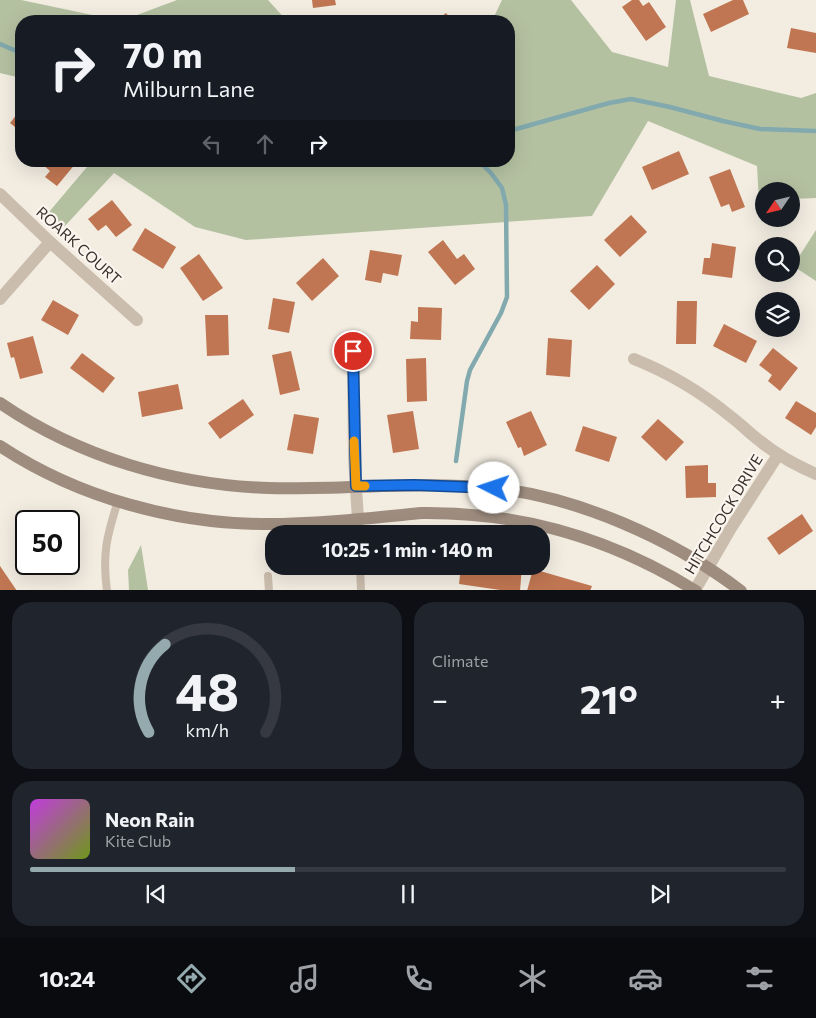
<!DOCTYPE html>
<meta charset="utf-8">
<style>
body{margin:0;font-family:Commissioner,sans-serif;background:#20242c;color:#f1f3f6;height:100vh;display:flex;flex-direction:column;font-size:19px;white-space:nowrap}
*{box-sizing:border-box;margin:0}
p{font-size:16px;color:#9ea1a6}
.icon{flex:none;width:28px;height:28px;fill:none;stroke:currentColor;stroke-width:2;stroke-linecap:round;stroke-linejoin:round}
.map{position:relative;height:590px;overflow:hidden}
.sheet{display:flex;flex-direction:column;gap:12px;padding:12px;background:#0d0f14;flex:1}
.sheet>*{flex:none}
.hud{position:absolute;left:15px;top:15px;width:500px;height:152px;border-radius:20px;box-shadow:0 5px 20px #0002;background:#171b24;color:#f1f3f6;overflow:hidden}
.needle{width:32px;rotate:235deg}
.controls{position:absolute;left:755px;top:182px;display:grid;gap:10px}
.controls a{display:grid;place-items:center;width:45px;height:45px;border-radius:50%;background:#171b24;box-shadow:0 5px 20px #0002;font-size:25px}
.speed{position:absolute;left:15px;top:510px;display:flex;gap:10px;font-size:25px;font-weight:700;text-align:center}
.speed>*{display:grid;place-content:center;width:65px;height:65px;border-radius:50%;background:#171b24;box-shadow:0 5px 20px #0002;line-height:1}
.speed .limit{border:2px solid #111;border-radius:8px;background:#fff;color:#111}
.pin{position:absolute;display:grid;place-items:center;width:42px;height:42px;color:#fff;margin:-21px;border:2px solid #fff;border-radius:50%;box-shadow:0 1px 5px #0007}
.me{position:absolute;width:55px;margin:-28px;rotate:274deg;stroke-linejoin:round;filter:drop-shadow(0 0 4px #0008)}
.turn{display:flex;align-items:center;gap:18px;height:105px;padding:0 25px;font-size:22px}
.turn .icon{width:65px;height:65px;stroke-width:2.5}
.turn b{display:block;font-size:35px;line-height:42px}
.lanes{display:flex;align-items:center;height:48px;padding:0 25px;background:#0003;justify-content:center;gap:25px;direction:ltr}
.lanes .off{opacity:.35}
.big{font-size:38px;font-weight:700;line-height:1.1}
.sheet .card{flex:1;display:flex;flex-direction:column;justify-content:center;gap:8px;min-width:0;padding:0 18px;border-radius:20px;background:#20242c}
.sheet .dial{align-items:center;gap:0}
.dial svg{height:130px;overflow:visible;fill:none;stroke:#363941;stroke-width:7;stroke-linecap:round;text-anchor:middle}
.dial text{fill:#f1f3f6;stroke:none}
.song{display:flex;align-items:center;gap:15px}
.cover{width:60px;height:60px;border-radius:8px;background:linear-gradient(135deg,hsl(290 70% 55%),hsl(80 70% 35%))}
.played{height:5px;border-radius:2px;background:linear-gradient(90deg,#94aaaf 35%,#363941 35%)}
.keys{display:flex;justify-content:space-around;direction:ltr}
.heat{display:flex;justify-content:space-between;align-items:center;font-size:28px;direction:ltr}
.sheet .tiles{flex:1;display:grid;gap:12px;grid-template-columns:1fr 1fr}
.card:last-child{grid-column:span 2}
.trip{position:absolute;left:265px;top:525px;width:285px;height:50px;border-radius:20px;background:#171b24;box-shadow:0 5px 20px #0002;font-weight:700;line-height:50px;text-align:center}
.tabs{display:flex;height:80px;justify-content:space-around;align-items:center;background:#090b0e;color:#9ea1a6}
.tabs .icon{width:35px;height:35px}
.tabs .selected{color:#94aaaf}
.tabs b{font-size:22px;color:#f1f3f6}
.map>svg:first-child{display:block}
.green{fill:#b4c1a1}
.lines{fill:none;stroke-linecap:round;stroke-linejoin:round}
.stream{stroke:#81a9ae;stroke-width:4.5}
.building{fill:#c07652}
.service{stroke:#cbbdad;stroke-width:8}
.minor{stroke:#cbbdad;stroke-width:12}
.secondary{stroke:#9e8d7f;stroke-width:12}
.route-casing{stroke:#114b97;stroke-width:12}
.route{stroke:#1a73e8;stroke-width:9}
.slow{stroke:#f59e0b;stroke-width:9}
.labels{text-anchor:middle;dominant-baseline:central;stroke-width:4.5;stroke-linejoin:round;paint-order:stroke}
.street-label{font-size:15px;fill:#39312b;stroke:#faf5ee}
</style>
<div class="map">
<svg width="816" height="591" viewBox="0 0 816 591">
<rect width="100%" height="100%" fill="#f2ece1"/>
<!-- green -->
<g class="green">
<polygon points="0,0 21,0 121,21 177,0 268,0 287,21 21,21 21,78 0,73"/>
<polygon points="502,0 571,0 612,52 668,67 676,0 690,0 709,76 801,98 816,93 816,198 791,199 791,191 764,191 764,201 759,201 757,166 648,121 592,216 246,240 195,227 114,173 64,227 49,212 92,161 509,161 509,21 492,21"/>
<polygon points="816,230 816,281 793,266"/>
<polygon points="141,545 148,590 129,590 128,570"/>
</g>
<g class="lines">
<!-- stream -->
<g class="stream">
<polyline points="0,44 21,53"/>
<polyline points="509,131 609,103 631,99 670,107 723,121 760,129 816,131"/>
<polyline points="456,461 467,381 470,370 501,313 507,297 506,205 502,188 491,173 479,161"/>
</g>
</g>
<!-- building -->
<g class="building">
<polygon points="312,0 335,0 336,5 313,8"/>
<polygon points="632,0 639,0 643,6 649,2 666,27 646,41 622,7"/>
<polygon points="733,0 743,0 749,14 711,32 703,14"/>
<polygon points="446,13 453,21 436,21"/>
<polygon points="791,28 816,33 816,53 787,48"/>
<polygon points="21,109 21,132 10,123"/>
<polygon points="679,151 689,174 652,190 642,167"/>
<polygon points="39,161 74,161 76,163 57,186 45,177 50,171"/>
<polygon points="730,169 745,207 732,212 729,204 721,207 709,177"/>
<polygon points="112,200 132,225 116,237 106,225 98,231 88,219"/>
<polygon points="631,215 647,232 620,257 604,240"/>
<polygon points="145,228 176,247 163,269 132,250"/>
<polygon points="443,240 457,259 464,254 475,269 455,285 428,252"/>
<polygon points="712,243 736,247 732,278 702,274 704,258 710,258"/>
<polygon points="370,250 402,255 398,276 383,273 381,283 365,280"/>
<polygon points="199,254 223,288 203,301 180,268"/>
<polygon points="323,258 339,276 312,301 296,283"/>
<polygon points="597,265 615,284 589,310 570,291"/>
<polygon points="273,298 295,302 289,333 268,329"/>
<polygon points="53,300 79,315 68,335 41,320"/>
<polygon points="677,301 697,301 696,344 676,344"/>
<polygon points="418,307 442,308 441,340 410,339 411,321 418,322"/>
<polygon points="205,315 228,315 229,355 207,356"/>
<polygon points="724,324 757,341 746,363 713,346"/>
<polygon points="33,336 43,373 20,379 14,357 11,358 7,343"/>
<polygon points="548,338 572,340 570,377 546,375"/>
<polygon points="773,348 798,368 780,391 768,381 772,375 759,365"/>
<polygon points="291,351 300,390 280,395 272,355"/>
<polygon points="82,353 115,378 103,393 70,368"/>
<polygon points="426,358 427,401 407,402 406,359"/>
<polygon points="178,384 183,409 142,417 138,392"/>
<polygon points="243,399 254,415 220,439 208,423"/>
<polygon points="796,401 816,413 816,427 811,435 785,418"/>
<polygon points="413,411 419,449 393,453 387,415"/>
<polygon points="531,411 547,445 524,456 521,447 518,448 506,422"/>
<polygon points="294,414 319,418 313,454 287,450"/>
<polygon points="658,419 684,442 666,461 641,437"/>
<polygon points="583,426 617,437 609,462 575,451"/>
<polygon points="708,465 708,483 716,483 716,497 686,498 685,466"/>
<polygon points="802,514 813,531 779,555 767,538"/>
<polygon points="0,566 17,591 0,591"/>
<polygon points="461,566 522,566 520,591 507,591 459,584"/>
<polygon points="533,569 592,586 590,591 527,591"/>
</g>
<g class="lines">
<!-- service -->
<g class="service">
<polyline points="358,519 359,534"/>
<polyline points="360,566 361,591"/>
<polyline points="268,576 269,591"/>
<path d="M 107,591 C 102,554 107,535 118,501"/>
</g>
<!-- minor -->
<g class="minor">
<polyline points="0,194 50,242 137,320"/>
<polyline points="0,299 50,242"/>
<polyline points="353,351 354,458 358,519"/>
<path d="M 634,359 C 669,373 701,392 730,416 C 741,424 749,433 760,441 C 777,455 795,465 816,474"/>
<polyline points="695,590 731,528 778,455"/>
</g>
<!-- secondary -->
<g class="secondary">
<path d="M 0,403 C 79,457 174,485 269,488 C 344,490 419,481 493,488 C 578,497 673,539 741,591"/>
<path d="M 0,446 C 77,497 174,524 267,524 C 319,524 371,518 422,513 C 522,512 611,538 696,591"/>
</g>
</g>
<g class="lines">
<!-- route casing -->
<g class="route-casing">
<polyline id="route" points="353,351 356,486 414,485 494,488"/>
</g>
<!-- route -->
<use href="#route" class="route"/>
<!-- slow -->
<polyline class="slow" points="354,441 356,486 365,486"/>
</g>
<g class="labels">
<!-- street labels -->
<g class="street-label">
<text transform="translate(79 245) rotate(42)">ROARK COURT</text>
<text transform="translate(723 514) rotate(-59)">HITCHCOCK DRIVE</text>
</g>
</g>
</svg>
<div class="controls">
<a><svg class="needle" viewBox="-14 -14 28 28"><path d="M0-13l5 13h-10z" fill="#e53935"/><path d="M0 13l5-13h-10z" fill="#9ea1a6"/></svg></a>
<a><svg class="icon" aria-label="search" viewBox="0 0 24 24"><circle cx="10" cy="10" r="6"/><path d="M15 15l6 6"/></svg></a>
<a><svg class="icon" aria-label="layers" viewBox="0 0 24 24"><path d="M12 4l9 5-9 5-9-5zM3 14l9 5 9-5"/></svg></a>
</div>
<div class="speed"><div class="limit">50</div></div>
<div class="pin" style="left:353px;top:351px;background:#d93025"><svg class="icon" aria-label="arrive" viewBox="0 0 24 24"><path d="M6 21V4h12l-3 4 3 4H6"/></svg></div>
<svg class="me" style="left:494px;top:488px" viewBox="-20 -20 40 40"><circle r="19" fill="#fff"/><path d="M0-13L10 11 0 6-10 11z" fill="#1a73e8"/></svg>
<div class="trip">10:25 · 1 min · 140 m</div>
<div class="hud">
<div class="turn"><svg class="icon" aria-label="right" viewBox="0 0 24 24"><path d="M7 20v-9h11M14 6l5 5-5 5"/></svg><div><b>70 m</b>Milburn Lane</div></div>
<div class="lanes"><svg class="icon off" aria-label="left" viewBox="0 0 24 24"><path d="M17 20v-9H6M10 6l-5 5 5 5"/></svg><svg class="icon off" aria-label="ahead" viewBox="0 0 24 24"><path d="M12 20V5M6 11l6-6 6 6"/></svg><svg class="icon" aria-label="right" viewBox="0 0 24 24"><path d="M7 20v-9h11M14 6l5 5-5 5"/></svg></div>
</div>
</div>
<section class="sheet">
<div class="tiles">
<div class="card dial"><svg viewBox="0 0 100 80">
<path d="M14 69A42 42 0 1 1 86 69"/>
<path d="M14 69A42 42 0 0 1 24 15" stroke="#94aaaf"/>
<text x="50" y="56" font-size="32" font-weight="700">48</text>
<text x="50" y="72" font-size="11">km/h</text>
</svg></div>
<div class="card"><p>Climate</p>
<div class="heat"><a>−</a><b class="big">21°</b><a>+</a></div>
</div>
<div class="card">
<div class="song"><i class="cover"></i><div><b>Neon Rain</b><p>Kite Club</p></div></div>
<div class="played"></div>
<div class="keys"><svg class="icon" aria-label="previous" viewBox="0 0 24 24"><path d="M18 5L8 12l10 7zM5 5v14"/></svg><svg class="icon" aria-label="pause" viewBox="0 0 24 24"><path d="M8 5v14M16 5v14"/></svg><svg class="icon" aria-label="next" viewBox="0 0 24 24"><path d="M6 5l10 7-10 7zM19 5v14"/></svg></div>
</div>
</div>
</section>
<nav class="tabs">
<b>10:24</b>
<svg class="icon selected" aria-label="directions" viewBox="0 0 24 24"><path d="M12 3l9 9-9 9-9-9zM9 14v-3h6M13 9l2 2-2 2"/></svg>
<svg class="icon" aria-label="music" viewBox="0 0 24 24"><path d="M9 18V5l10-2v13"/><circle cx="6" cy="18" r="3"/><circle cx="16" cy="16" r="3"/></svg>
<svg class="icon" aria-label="phone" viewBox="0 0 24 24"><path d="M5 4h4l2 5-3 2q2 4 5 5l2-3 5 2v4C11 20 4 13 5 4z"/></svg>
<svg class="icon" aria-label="climate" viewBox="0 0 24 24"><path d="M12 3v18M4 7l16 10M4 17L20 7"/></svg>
<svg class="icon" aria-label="car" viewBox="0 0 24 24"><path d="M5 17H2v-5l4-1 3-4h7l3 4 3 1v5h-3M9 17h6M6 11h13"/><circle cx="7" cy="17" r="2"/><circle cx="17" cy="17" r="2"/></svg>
<svg class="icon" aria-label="filters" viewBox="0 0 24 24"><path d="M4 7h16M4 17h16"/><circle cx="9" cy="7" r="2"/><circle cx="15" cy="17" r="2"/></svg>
</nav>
